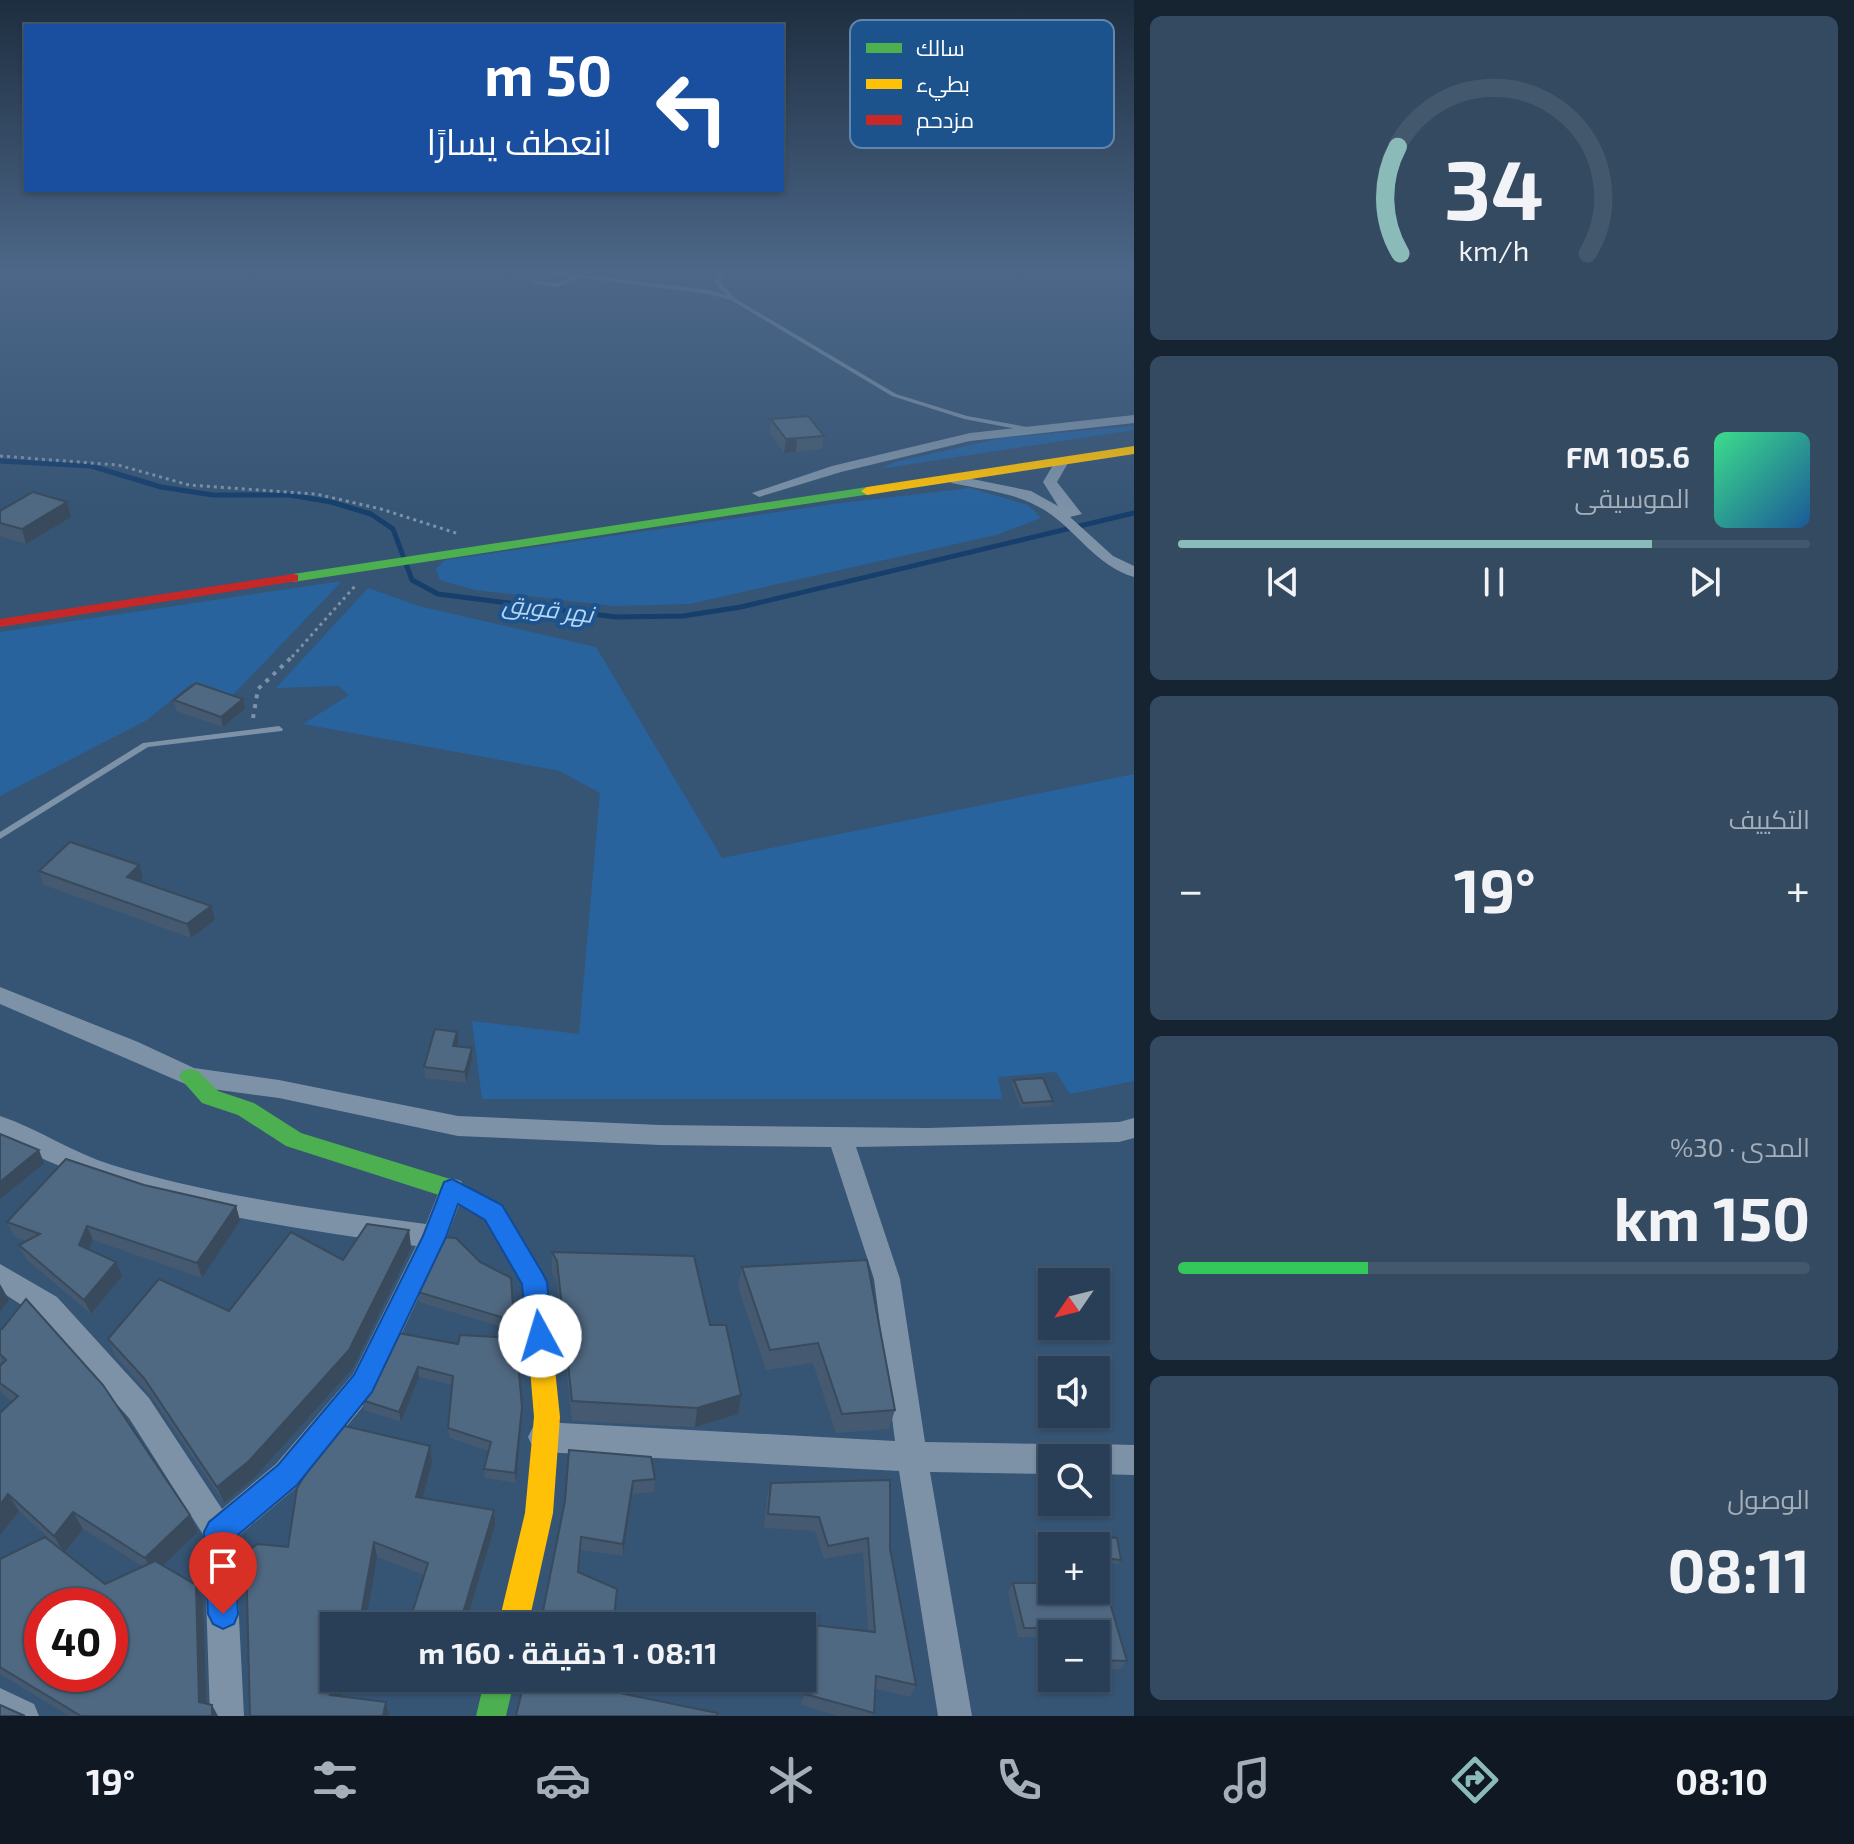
<!DOCTYPE html>
<html lang="ar">
<meta charset="utf-8">
<style>
body{margin:0;font-family:"Exo 2",Cairo,sans-serif;background:#344a61;color:#f1f3f6;direction:rtl;height:100vh;display:flex;flex-direction:column;font-size:30px;white-space:nowrap}
*{box-sizing:border-box;margin:0}
p{font-size:26px;color:#a5afba}
.icon{flex:none;width:44px;height:44px;fill:none;stroke:currentColor;stroke-width:2;stroke-linecap:round;stroke-linejoin:round}
.map{position:relative;flex:1;overflow:hidden;direction:ltr}
.drawer{display:flex;flex-direction:column;gap:16px;padding:16px;background:#162330;width:720px}
.drawer>*{flex:none}
.hud{position:absolute;left:24px;top:24px;width:760px;height:168px;border-radius:0px;box-shadow:0 2px 6px #0004,0 0 0 2px #44586d;direction:rtl;background:#1a4fa0;color:#fff;overflow:hidden}
.needle{width:52px;rotate:235deg}
.tools{position:absolute;left:1038px;top:1268px;display:grid;gap:16px}
.tools a{display:grid;place-items:center;width:72px;height:72px;border-radius:0px;background:#283f57;box-shadow:0 2px 6px #0004,0 0 0 2px #44586d;font-size:40px}
.speed{position:absolute;left:24px;top:1588px;display:flex;gap:16px;font-size:40px;font-weight:700;text-align:center}
.speed>*{display:grid;place-content:center;width:104px;height:104px;border-radius:50%;background:#283f57;box-shadow:0 2px 6px #0004,0 0 0 2px #44586d;line-height:1}
.speed .limit{border:12px solid #d22;background:#fff;color:#111}
.pin{position:absolute;display:grid;place-items:center;width:68px;height:68px;color:#fff;margin:-82px -34px;border-radius:50% 50% 50% 0;rotate:-45deg;box-shadow:0 0 8px #0007}
.pin .icon{rotate:45deg}
.me{position:absolute;width:88px;margin:-44px;rotate:354deg;stroke-linejoin:round;filter:drop-shadow(0 0 6px #0008)}
.turn{display:flex;align-items:center;gap:28px;height:168px;padding:0 40px;font-size:36px}
.turn .icon{width:104px;height:104px;stroke-width:2.5}
.turn b{display:block;font-size:56px;line-height:68px}
.big{font-size:60px;font-weight:700;line-height:1.1}
.drawer .widget{flex:1;display:flex;flex-direction:column;justify-content:center;gap:12px;min-width:0;padding:0 28px;border-radius:12px;background:#344a61}
.drawer .dial{align-items:center;gap:0}
.dial svg{height:208px;overflow:visible;fill:none;stroke:#44586d;stroke-width:7;stroke-linecap:round;text-anchor:middle}
.dial text{fill:#f1f3f6;stroke:none}
.song{display:flex;align-items:center;gap:24px}
.cover{width:96px;height:96px;border-radius:12px;background:linear-gradient(135deg,hsl(150 70% 55%),hsl(210 70% 35%))}
.played{height:8px;border-radius:4px;background:linear-gradient(90deg,#8bbbb9 75%,#44586d 75%)}
.keys{display:flex;justify-content:space-around;direction:ltr}
.heat{display:flex;justify-content:space-between;align-items:center;font-size:44px;direction:ltr}
.charge{height:12px;border-radius:6px;background:linear-gradient(90deg,#34c759 30%,#44586d 0)}
.trip{position:absolute;left:320px;top:1612px;width:496px;height:80px;border-radius:0px;background:#283f57;box-shadow:0 2px 6px #0004,0 0 0 2px #44586d;font-weight:700;line-height:80px;text-align:center;direction:rtl}
.menu{display:flex;height:128px;justify-content:space-around;align-items:center;background:#101923;color:#a5afba}
.menu .icon{width:56px;height:56px}
.menu .on{color:#8bbbb9}
.menu b{font-size:36px;color:#f1f3f6}
main{display:flex;flex:1;min-height:0}
.map>svg:first-child{display:block}
.green{fill:#28639e}
.lines{fill:none;stroke-linecap:round;stroke-linejoin:round}
.stream{stroke:#163f6c;stroke-width:5}
.path-far1{stroke:#7d92a7;stroke-width:3;stroke-dasharray:3 4;stroke-linecap:butt}
.path{stroke:#7d92a7;stroke-width:4;stroke-dasharray:4 6;stroke-linecap:butt}
.lane{fill:#7d92a7;fill-rule:evenodd}
.street{fill:#7d92a7;fill-rule:evenodd}
.fast{fill:#4caf50;fill-rule:evenodd}
.slow{fill:#ffc107;fill-rule:evenodd}
.jam{fill:#c62828;fill-rule:evenodd}
.wall{fill:#455a70;fill-rule:evenodd}
.shaded-wall{fill:#384a5b}
.building{fill:#506982;stroke:#384a5b;stroke-width:2;fill-rule:evenodd}
.route{fill:#1a73e8;stroke:#114b97;stroke-width:2}
.labels{text-anchor:middle;dominant-baseline:central;stroke-width:8;stroke-linejoin:round;paint-order:stroke}
.far-water-label{font-size:24px;font-style:italic;fill:#b5d5f4;stroke:#1d538d}
.key{fill:#1d538d;stroke:#6187af;stroke-width:2}
.key-label{font-size:22px;fill:#fff}
</style>
<main>
<section class="drawer">
<div class="widget dial"><svg viewBox="0 0 100 80">
<path d="M14 69A42 42 0 1 1 86 69"/>
<path d="M14 69A42 42 0 0 1 13 28" stroke="#8bbbb9"/>
<text x="50" y="56" font-size="32" font-weight="700">34</text>
<text x="50" y="72" font-size="11">km/h</text>
</svg></div>
<div class="widget">
<div class="song"><i class="cover"></i><div><b>105.6 FM</b><p>الموسيقى</p></div></div>
<div class="played"></div>
<div class="keys"><svg class="icon" aria-label="previous" viewBox="0 0 24 24"><path d="M18 5L8 12l10 7zM5 5v14"/></svg><svg class="icon" aria-label="pause" viewBox="0 0 24 24"><path d="M8 5v14M16 5v14"/></svg><svg class="icon" aria-label="next" viewBox="0 0 24 24"><path d="M6 5l10 7-10 7zM19 5v14"/></svg></div>
</div>
<div class="widget"><p>التكييف</p>
<div class="heat"><a>−</a><b class="big">19°</b><a>+</a></div>
</div>
<div class="widget"><p>المدى · 30%</p><b class="big">150 km</b><div class="charge"></div></div>
<div class="widget"><p>الوصول</p><b class="big">08:11</b></div>
</section>
<div class="map">
<svg width="1134" height="1716" viewBox="0 0 1134 1716">
<rect width="100%" height="100%" fill="#365474"/>
<!-- green -->
<g class="green">
<polygon points="1134,426 1134,430 879,469 895,462 1001,438"/>
<polygon points="970,488 1028,505 1041,518 996,535 689,604 613,606 475,590 440,580 436,569 445,560 841,503"/>
<polygon points="342,581 232,696 191,684 147,720 0,796 0,632"/>
<polygon points="368,588 419,606 596,647 722,858 1134,774 1134,1081 1070,1094 1056,1072 998,1077 1002,1099 482,1099 472,1021 579,1034 600,793 560,771 303,724 349,695 338,686 276,688"/>
</g>
<g class="lines">
<!-- stream -->
<polyline class="stream" points="0,461 91,466 161,487 213,495 290,495 331,502 371,514 393,529 412,580 438,594 616,617 683,616 741,607 1134,513"/>
<!-- path-far1 -->
<g class="path-far1">
<polyline points="0,456 118,465 189,485 316,494 381,509 459,534"/>
<polyline points="292,657 355,586"/>
</g>
<!-- path -->
<polyline class="path" points="253,718 258,689 294,655"/>
<!-- lane -->
<g class="lane">
<polygon points="535,271 551,271 710,290 727,296 715,283 719,271 725,271 721,283 736,299 896,394 967,416 1027,427 1030,429 1027,431 964,419 892,396 731,300 709,294 577,277 577,279 557,287 535,284 532,282 533,281 557,283 573,277"/>
<polygon points="279,726 283,729 282,731 148,747 0,839 0,832 143,743"/>
</g>
<!-- street -->
<g class="street">
<polygon points="1134,415 1134,423 970,441 841,472 759,497 752,493 832,466 970,433"/>
<path d="M 1056,460 L 1068,463 L 1057,482 L 1082,514 L 1070,517 L 1113,556 L 1134,566 L 1134,577 C 1096,566 1077,531 1046,511 C 1018,493 984,490 952,483 L 945,479 L 952,475 L 1031,491 L 1058,506 L 1043,482 Z"/>
<polygon points="0,987 138,1042 194,1068 279,1080 458,1116 660,1125 928,1128 1119,1122 1134,1118 1134,1138 1119,1142 856,1147 900,1279 925,1442 1052,1444 1063,1448 1067,1458 1052,1458 1052,1474 930,1472 972,1716 938,1716 899,1471 543,1452 533,1447 528,1437 533,1427 543,1422 895,1441 874,1279 831,1147 660,1145 458,1136 279,1098 190,1086 0,1004"/>
<path d="M 0,1116 C 39,1129 73,1153 112,1165 C 214,1196 320,1210 426,1224 L 443,1181 L 452,1178 L 461,1181 L 465,1189 L 447,1237 L 373,1394 L 298,1486 L 235,1539 L 244,1716 L 210,1716 L 204,1536 L 129,1418 L 37,1315 L 0,1291 L 0,1264 L 57,1297 L 149,1398 L 222,1509 L 276,1464 L 353,1374 L 416,1246 C 273,1225 129,1207 0,1138 Z"/>
<polygon points="1096,1444 1134,1445 1134,1475 1096,1474 1096,1458 1081,1458 1085,1448"/>
<polygon points="0,1688 34,1704 39,1716 0,1716"/>
</g>
<!-- fast -->
<g class="fast">
<polygon points="867,487 873,491 871,494 293,582 286,578 293,574"/>
<polygon points="190,1069 198,1071 218,1091 254,1103 301,1133 460,1182 502,1206 546,1282 550,1321 547,1329 538,1332 529,1329 526,1321 522,1284 486,1220 445,1197 286,1146 238,1115 202,1103 179,1077 182,1071"/>
<polygon points="485,1678 515,1678 506,1716 476,1716"/>
</g>
<!-- slow -->
<g class="slow">
<polygon points="1134,446 1134,454 867,495 861,491 867,487"/>
<polygon points="538,1310 547,1313 550,1321 560,1417 553,1513 528,1626 498,1626 525,1513 534,1417 526,1321 529,1313"/>
</g>
<!-- jam -->
<polygon class="jam" points="293,574 298,575 298,581 0,627 0,619"/>
</g>
<!-- wall -->
<g class="wall">
<polygon points="622,271 675,271 671,277"/>
<polygon points="771,419 824,436 822,449 784,453 770,433"/>
<polygon points="0,511 71,517 26,544 0,536"/>
<polygon points="174,700 245,709 223,727 176,711"/>
<polygon points="39,871 143,878 140,881 215,920 191,938 44,885"/>
<polygon points="457,1032 457,1046 472,1059 466,1083 425,1078 424,1067"/>
<polygon points="1014,1080 1053,1101 1051,1106 1021,1108 1012,1086"/>
<polygon points="144,1185 236,1206 240,1221 202,1278 93,1240 89,1250 122,1276 91,1314 26,1259 19,1245 26,1241 14,1236 7,1222"/>
<polygon points="409,1230 411,1248 353,1368 255,1477 224,1503 151,1396 116,1357 108,1339 229,1311"/>
<polygon points="552,1252 710,1325 741,1395 738,1414 695,1427 572,1421 557,1282 552,1273"/>
<polygon points="480,1262 511,1278 515,1331 419,1302 418,1292"/>
<polygon points="742,1267 895,1410 889,1429 836,1433 813,1363 766,1370 738,1287"/>
<path d="M 0,1329 L 190,1515 L 198,1532 L 163,1565 L 203,1601 L 207,1704 L 212,1716 L 69,1716 L 0,1674 L 0,1559 L 59,1548 L 19,1511 L 0,1535 L 12,1402 L 0,1391 L 0,1366 L 1,1364 L 0,1363 ZM 83,1529 L 142,1566 L 105,1584 L 64,1552 Z"/>
<polygon points="398,1333 522,1417 516,1483 485,1478 484,1469 489,1451 450,1438 448,1428 452,1385 419,1377 401,1422 364,1410 362,1400 374,1385"/>
<polygon points="1096,1399 1100,1413 1097,1418 1065,1417 1064,1414 1096,1414"/>
<polygon points="430,1446 432,1462 423,1498 495,1525 465,1626 408,1626 424,1575 377,1557 334,1678 352,1678 342,1697 386,1702 389,1716 250,1716 288,1547"/>
<polygon points="569,1450 655,1479 654,1492 632,1494 623,1556 581,1550 579,1573 616,1601 613,1626 540,1626 565,1501"/>
<polygon points="771,1483 890,1549 916,1685 910,1697 876,1689 874,1713 872,1716 838,1716 801,1705 811,1673 802,1671 802,1626 749,1626 751,1618 868,1631 863,1552 824,1559 815,1531 764,1528 767,1497"/>
<polygon points="1089,1535 1121,1560 1118,1564 1096,1562 1096,1546 1087,1546 1086,1540"/>
<polygon points="1013,1583 1052,1583 1052,1590 1096,1590 1096,1583 1104,1583 1127,1661 1120,1669 1096,1669 1096,1634 1052,1634 1052,1637 1018,1637 1008,1592"/>
</g>
<!-- shaded-wall -->
<g class="shaded-wall">
<polygon points="797,438 796,452 784,453 786,439"/>
<polygon points="67,502 71,517 26,544 22,529"/>
<polygon points="243,699 245,709 223,727 221,717"/>
<polygon points="139,865 143,878 131,891 127,877"/>
<polygon points="211,906 215,920 191,938 187,924"/>
<polygon points="457,1032 458,1043 454,1057 453,1046"/>
<polygon points="472,1048 472,1059 466,1083 465,1072"/>
<polygon points="39,1150 44,1163 0,1199 0,1182"/>
<polygon points="236,1206 240,1221 202,1278 197,1263"/>
<polygon points="87,1226 93,1240 85,1259 79,1245"/>
<polygon points="409,1230 411,1248 353,1368 255,1477 224,1503 217,1487"/>
<polygon points="116,1262 122,1276 91,1314 84,1300"/>
<polygon points="0,1284 9,1300 0,1311"/>
<polygon points="418,1367 419,1377 401,1422 399,1412"/>
<polygon points="741,1395 738,1414 695,1427 697,1408"/>
<polygon points="522,1407 522,1417 516,1483 515,1473"/>
<polygon points="430,1446 432,1462 419,1512 416,1497"/>
<polygon points="633,1481 632,1494 623,1556 623,1544"/>
<polygon points="8,1494 19,1511 0,1535 0,1505"/>
<polygon points="494,1510 495,1525 465,1626 459,1626"/>
<polygon points="73,1512 83,1529 64,1553 54,1536"/>
<polygon points="190,1515 198,1532 154,1574 145,1558"/>
<polygon points="374,1542 377,1557 365,1626 359,1626"/>
<polygon points="196,1585 203,1601 207,1716 199,1702"/>
<polygon points="340,1678 352,1678 335,1709 330,1695"/>
<polygon points="386,1702 389,1716 383,1716"/>
<polygon points="212,1705 218,1716 212,1716"/>
</g>
<!-- building -->
<g class="building">
<polygon points="808,416 824,436 786,439 771,419"/>
<polygon points="33,492 67,502 22,529 0,523 0,511"/>
<polygon points="196,683 243,699 221,717 174,700"/>
<polygon points="70,842 139,865 127,877 211,906 187,924 39,871"/>
<polygon points="435,1029 457,1032 453,1046 472,1048 465,1072 424,1067"/>
<polygon points="1043,1078 1053,1101 1023,1103 1014,1080"/>
<polygon points="0,1134 39,1150 0,1182"/>
<polygon points="66,1159 144,1185 236,1206 197,1263 87,1226 79,1245 116,1262 84,1300 19,1245 40,1234 7,1222"/>
<polygon points="367,1224 409,1230 349,1350 249,1461 217,1487 144,1378 108,1339 159,1279 229,1311 291,1232 343,1260"/>
<polygon points="444,1237 456,1238 480,1262 511,1278 514,1321 418,1292"/>
<polygon points="552,1252 694,1256 710,1325 726,1325 741,1395 697,1408 572,1401 557,1261"/>
<polygon points="867,1260 895,1410 842,1414 818,1343 770,1350 742,1267"/>
<polygon points="26,1299 103,1385 190,1515 145,1558 73,1512 54,1536 8,1494 0,1505 0,1413 18,1396 0,1383 0,1366 6,1360 0,1354 0,1329 2,1329"/>
<polygon points="398,1333 458,1344 460,1335 516,1338 522,1407 515,1473 484,1469 491,1442 448,1428 453,1376 418,1367 399,1412 362,1400 374,1385"/>
<polygon points="1096,1399 1100,1413 1096,1412"/>
<polygon points="336,1424 430,1446 416,1497 494,1510 459,1626 408,1626 428,1563 374,1542 359,1626 334,1626 334,1678 340,1678 330,1695 386,1702 383,1716 250,1716 246,1553 257,1544 288,1547 297,1488"/>
<polygon points="569,1450 651,1457 655,1479 633,1481 623,1544 581,1537 578,1572 617,1589 613,1626 540,1626 565,1501"/>
<polygon points="890,1480 890,1549 916,1685 876,1676 874,1713 805,1694 816,1660 802,1658 802,1626 750,1626 751,1618 875,1632 868,1538 828,1546 819,1517 768,1514 771,1483"/>
<polygon points="1089,1535 1117,1538 1121,1560 1096,1557 1096,1546 1091,1546"/>
<path d="M 45,1537 L 105,1584 L 155,1561 L 196,1585 L 199,1702 L 212,1705 L 212,1716 L 81,1716 L 0,1667 L 0,1559 ZM 42,1606 L 110,1606 L 110,1674 L 42,1674 Z"/>
<polygon points="1013,1583 1052,1583 1052,1590 1096,1590 1096,1583 1104,1583 1127,1661 1096,1660 1096,1634 1074,1634 1072,1628 1024,1628"/>
<polygon points="525,1678 607,1678 605,1690 717,1713 717,1716 516,1716"/>
<polygon points="0,1705 25,1716 0,1716"/>
</g>
<!-- sky -->
<linearGradient id="sky" x2="0" y2="1"><stop stop-color="#1e2e40"/><stop offset="0.53" stop-color="#4c6788"/><stop offset="1" stop-color="#4c6788" stop-opacity="0"/></linearGradient>
<rect width="1134" height="511" fill="url(#sky)"/>
<!-- route -->
<polygon class="route" points="452,1179 502,1205 543,1274 547,1282 552,1336 549,1344 540,1348 531,1344 527,1336 522,1284 485,1220 458,1204 446,1237 372,1392 297,1485 233,1539 238,1614 234,1624 223,1629 213,1624 208,1614 204,1532 209,1522 278,1465 354,1375 423,1236 444,1182"/>
<g class="labels">
<!-- far-water labels -->
<g class="far-water-label">
<text transform="translate(548 608) rotate(7)">نهر قويق</text>
</g>
</g>
<!-- legend -->
<rect x="850" y="20" width="264" height="128" rx="12" class="key"/>
<rect x="866" y="43" width="36" height="10" fill="#4caf50"/>
<rect x="866" y="79" width="36" height="10" fill="#ffc107"/>
<rect x="866" y="115" width="36" height="10" fill="#c62828"/>
<g class="key-label">
<text x="916" y="56">سالك</text>
<text x="916" y="92">بطيء</text>
<text x="916" y="128">مزدحم</text>
</g>
</svg>
<div class="tools">
<a><svg class="needle" viewBox="-14 -14 28 28"><path d="M0-13l5 13h-10z" fill="#e53935"/><path d="M0 13l5-13h-10z" fill="#a5afba"/></svg></a>
<a><svg class="icon" aria-label="sound" viewBox="0 0 24 24"><path d="M4 9h4l5-4v14l-5-4H4zM17 9q2 3 0 6"/></svg></a>
<a><svg class="icon" aria-label="search" viewBox="0 0 24 24"><circle cx="10" cy="10" r="6"/><path d="M15 15l6 6"/></svg></a>
<a>+</a>
<a>−</a>
</div>
<div class="speed"><div class="limit">40</div></div>
<div class="pin" style="left:223px;top:1614px;background:#d93025"><svg class="icon" aria-label="arrive" viewBox="0 0 24 24"><path d="M6 21V4h12l-3 4 3 4H6"/></svg></div>
<svg class="me" style="left:540px;top:1336px" viewBox="-20 -20 40 40"><circle r="19" fill="#fff"/><path d="M0-13L10 11 0 6-10 11z" fill="#1a73e8"/></svg>
<div class="trip">08:11 · 1 دقيقة · 160 m</div>
<div class="hud">
<div class="turn"><svg class="icon" aria-label="left" viewBox="0 0 24 24"><path d="M17 20v-9H6M10 6l-5 5 5 5"/></svg><div><b>50 m</b>انعطف يسارًا</div></div>
</div>
</div>
</main>
<nav class="menu">
<b>08:10</b>
<svg class="icon on" aria-label="directions" viewBox="0 0 24 24"><path d="M12 3l9 9-9 9-9-9zM9 14v-3h6M13 9l2 2-2 2"/></svg>
<svg class="icon" aria-label="music" viewBox="0 0 24 24"><path d="M9 18V5l10-2v13"/><circle cx="6" cy="18" r="3"/><circle cx="16" cy="16" r="3"/></svg>
<svg class="icon" aria-label="phone" viewBox="0 0 24 24"><path d="M5 4h4l2 5-3 2q2 4 5 5l2-3 5 2v4C11 20 4 13 5 4z"/></svg>
<svg class="icon" aria-label="climate" viewBox="0 0 24 24"><path d="M12 3v18M4 7l16 10M4 17L20 7"/></svg>
<svg class="icon" aria-label="car" viewBox="0 0 24 24"><path d="M5 17H2v-5l4-1 3-4h7l3 4 3 1v5h-3M9 17h6M6 11h13"/><circle cx="7" cy="17" r="2"/><circle cx="17" cy="17" r="2"/></svg>
<svg class="icon" aria-label="filters" viewBox="0 0 24 24"><path d="M4 7h16M4 17h16"/><circle cx="9" cy="7" r="2"/><circle cx="15" cy="17" r="2"/></svg>
<b>19°</b>
</nav>
